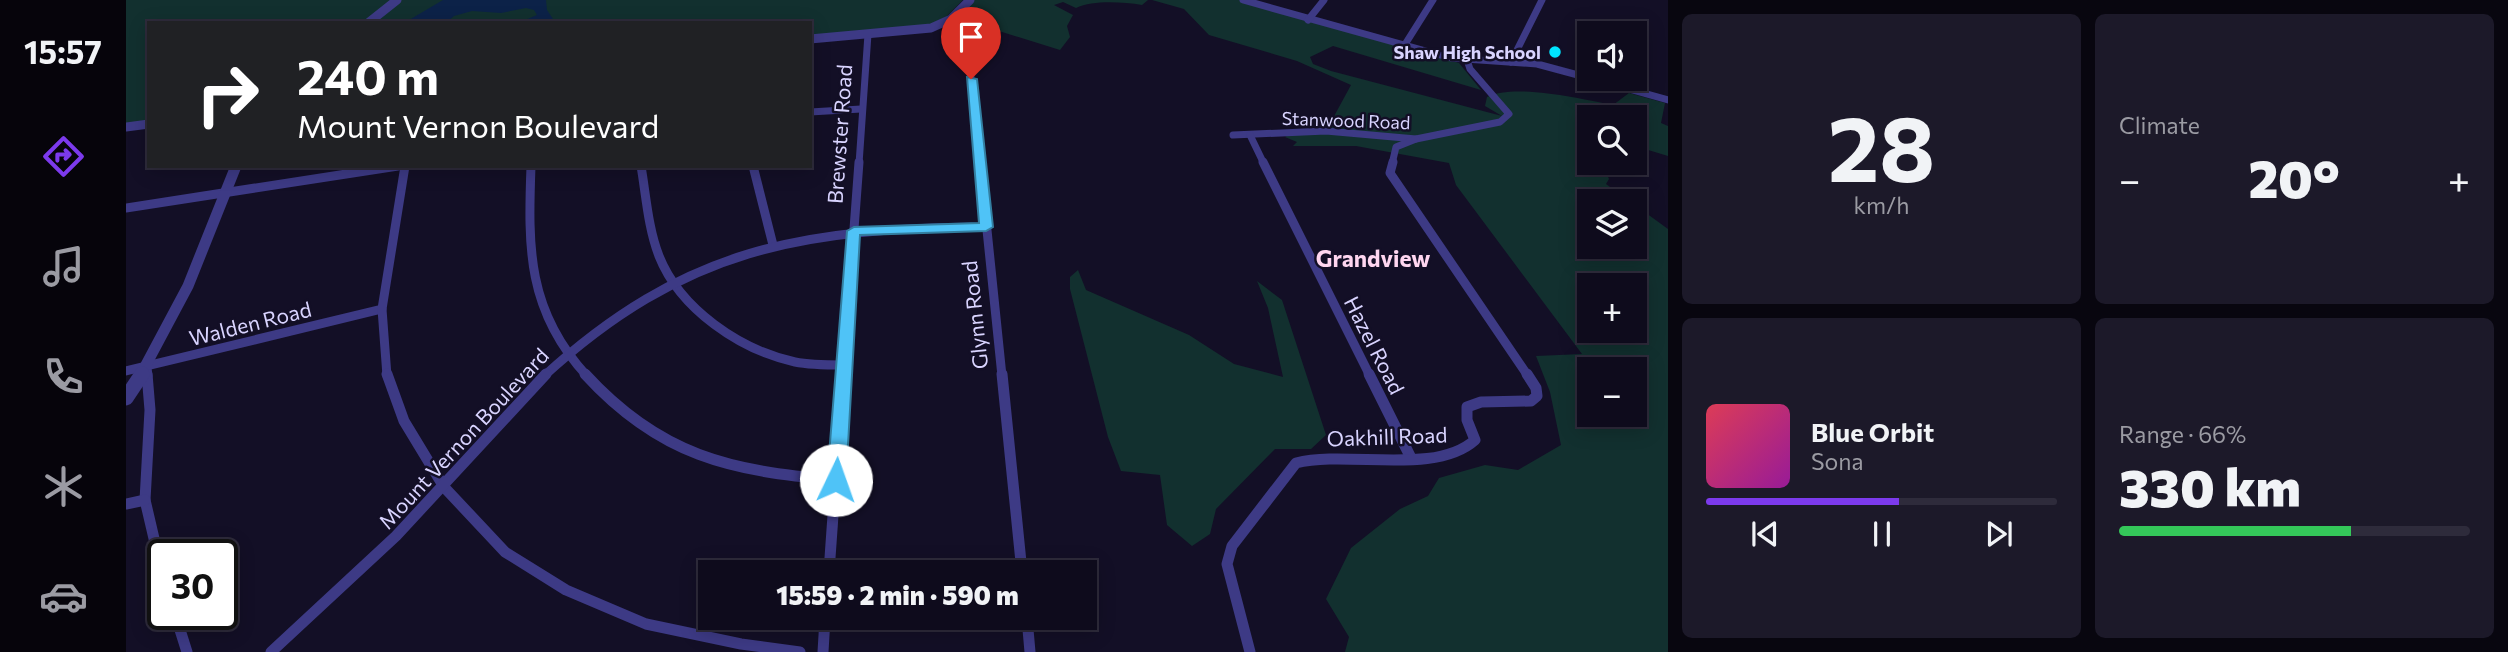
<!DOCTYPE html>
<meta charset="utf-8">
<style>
body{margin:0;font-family:Commissioner,sans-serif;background:#1c1929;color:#f1f3f6;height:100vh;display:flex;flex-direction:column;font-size:26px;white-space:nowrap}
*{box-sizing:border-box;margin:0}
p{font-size:23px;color:#9b9ba3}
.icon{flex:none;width:38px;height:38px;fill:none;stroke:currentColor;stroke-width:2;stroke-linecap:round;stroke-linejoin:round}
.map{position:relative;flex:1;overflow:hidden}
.sheet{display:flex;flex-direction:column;gap:14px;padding:14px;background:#08060f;width:840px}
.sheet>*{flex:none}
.top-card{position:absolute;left:21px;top:21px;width:665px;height:147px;border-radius:0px;box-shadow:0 4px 18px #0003,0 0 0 2px #2e2b3b;background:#202124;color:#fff;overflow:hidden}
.tools{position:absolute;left:1451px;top:21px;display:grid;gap:14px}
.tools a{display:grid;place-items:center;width:70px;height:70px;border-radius:0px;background:#0e0b1c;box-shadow:0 4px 18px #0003,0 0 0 2px #2e2b3b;font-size:35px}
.speed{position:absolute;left:21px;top:539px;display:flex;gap:14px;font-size:35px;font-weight:700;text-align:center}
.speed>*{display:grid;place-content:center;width:91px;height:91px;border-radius:50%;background:#0e0b1c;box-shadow:0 4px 18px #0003,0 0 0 2px #2e2b3b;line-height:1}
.speed .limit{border:4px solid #111;border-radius:10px;background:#fff;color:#111}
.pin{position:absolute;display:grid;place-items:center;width:60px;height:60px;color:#fff;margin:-72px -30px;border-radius:50% 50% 50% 0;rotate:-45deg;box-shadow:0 0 7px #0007}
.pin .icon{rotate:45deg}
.me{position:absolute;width:77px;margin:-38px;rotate:3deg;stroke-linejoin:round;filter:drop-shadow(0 0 5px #0008)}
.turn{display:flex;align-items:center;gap:24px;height:147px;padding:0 35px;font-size:32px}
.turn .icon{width:91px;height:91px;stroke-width:2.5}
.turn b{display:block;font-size:49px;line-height:60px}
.big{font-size:52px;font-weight:800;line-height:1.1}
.sheet .widget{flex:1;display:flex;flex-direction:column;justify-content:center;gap:10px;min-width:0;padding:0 24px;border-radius:10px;background:#1c1929}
.sheet .dial{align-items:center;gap:0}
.dial b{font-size:91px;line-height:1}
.song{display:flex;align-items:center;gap:21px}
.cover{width:84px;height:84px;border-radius:10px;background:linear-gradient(135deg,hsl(350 70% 55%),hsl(300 70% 35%))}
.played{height:7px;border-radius:4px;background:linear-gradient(90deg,#7c3aed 55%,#2e2b3b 55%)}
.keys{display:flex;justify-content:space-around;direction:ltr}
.heat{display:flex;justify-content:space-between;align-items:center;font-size:38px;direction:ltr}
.charge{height:10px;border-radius:5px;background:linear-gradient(90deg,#34c759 66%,#2e2b3b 0)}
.sheet .tiles{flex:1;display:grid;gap:14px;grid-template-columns:repeat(2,1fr)}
.trip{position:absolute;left:572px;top:560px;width:399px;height:70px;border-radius:0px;background:#0e0b1c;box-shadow:0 4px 18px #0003,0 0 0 2px #2e2b3b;font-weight:800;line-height:70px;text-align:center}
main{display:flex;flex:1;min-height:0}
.dock{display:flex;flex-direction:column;width:126px;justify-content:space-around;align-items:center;background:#06040b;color:#9b9ba3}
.dock .icon{width:49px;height:49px}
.dock .current{color:#7c3aed}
.dock b{font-size:32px;color:#f1f3f6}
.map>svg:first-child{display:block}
.green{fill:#12302f;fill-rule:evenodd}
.water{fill:#0c2248}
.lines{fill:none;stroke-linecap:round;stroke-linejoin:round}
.minor-far2{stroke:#3d3a85;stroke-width:7}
.minor-far1{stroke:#3d3a85;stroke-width:9}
.minor{stroke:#3d3a85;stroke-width:11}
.tertiary-far2{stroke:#3d3a85;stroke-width:9}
.tertiary-far1{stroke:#3d3a85;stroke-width:11}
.tertiary{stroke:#3d3a85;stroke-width:15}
.route{fill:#4fc3f7;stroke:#337fa1;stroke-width:2}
.poi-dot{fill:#00e5ff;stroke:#130f26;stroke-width:2.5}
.labels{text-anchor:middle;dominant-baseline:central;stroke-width:5;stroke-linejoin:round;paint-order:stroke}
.far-poi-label{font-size:18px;font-weight:bold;fill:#d9d4ff;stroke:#130f26;text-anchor:end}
.far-street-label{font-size:18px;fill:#d9d4ff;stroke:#130f26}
.street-label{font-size:21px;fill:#d9d4ff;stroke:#130f26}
.neighbourhood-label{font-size:23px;font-weight:bold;fill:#ffd6f0;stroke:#130f26}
</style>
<main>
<nav class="dock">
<b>15:57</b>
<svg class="icon current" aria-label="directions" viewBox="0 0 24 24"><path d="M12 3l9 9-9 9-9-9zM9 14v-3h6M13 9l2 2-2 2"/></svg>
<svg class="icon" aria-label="music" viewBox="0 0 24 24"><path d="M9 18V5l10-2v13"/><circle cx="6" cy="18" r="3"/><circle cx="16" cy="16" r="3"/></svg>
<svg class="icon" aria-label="phone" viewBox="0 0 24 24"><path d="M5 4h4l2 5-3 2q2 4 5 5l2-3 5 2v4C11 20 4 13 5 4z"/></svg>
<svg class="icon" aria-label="climate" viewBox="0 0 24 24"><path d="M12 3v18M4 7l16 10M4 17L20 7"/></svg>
<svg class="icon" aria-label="car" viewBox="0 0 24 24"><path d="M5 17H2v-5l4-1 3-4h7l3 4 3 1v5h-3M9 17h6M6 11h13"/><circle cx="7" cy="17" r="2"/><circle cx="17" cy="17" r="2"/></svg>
</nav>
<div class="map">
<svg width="1542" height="652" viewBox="0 0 1542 652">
<rect width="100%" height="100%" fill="#130f26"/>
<!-- green -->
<g class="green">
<polygon points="0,0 837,0 820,17 803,25 684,37 684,23 23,23 23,121 0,124"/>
<path d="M 844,0 L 1022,0 L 1016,5 C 996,2 967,0 950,8 L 937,2 L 928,5 L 947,15 L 941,26 L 944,37 L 934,50 L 841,21 L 838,16 Z"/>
<path d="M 1026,0 L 1117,0 L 1333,63 L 1355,90 L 1207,46 L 1184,57 L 1187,64 L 1205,71 L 1376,116 L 1359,106 L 1361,97 C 1389,83 1455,99 1487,105 L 1503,93 L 1539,103 L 1535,123 L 1542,126 L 1542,156 L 1509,146 L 1508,117 L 1463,117 L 1463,163 L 1476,163 L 1483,179 L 1480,184 L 1503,201 L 1463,201 L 1463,247 L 1508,247 L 1509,205 L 1542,229 L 1542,652 L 1219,652 L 1223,637 L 1200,599 L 1225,548 L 1274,509 L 1302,496 L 1313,478 L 1359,465 L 1392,470 L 1435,445 L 1424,392 L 1410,356 L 1456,354 L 1330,185 L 1323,163 L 1230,146 L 1167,146 L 1171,142 L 1159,137 L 1164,134 L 1200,131 L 1225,85 L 1171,61 L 1083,35 L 1058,9 ZM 1463,285 L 1508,285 L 1508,331 L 1463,331 ZM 1463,369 L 1508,369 L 1508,415 L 1463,415 Z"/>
<polygon points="952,270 960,290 1063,335 1108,364 1157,377 1142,308 1131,281 1156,300 1200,435 1185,449 1149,449 1090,509 1084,534 1066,546 1041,525 1034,475 995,471 982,437 944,289 944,277"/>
</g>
<!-- water -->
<polygon class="water" points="317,0 420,0 421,10 429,22 392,23 411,15 408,10 400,8 375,13 346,11 328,16 320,23 278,23"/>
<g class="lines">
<!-- minor-far2 -->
<g class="minor-far2">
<polyline points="1117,0 1325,58 1411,64 1463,78"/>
<polyline points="825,19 840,30 854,164"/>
<polyline points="1182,20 1198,0"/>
<polyline points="1278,46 1307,0"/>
<polyline points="1385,62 1416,0"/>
<polyline points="1467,79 1542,100"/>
<polyline points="684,112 735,109"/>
<polyline points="1107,135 1200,131 1290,139 1374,122 1383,114 1344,69 1341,60"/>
<polyline points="1124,135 1138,164"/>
<polyline points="733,164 742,34"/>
<polyline points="1266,164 1270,147 1290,139"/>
</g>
<!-- minor-far1 -->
<g class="minor-far1">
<polyline points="854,162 876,376"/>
<polyline points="1137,162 1244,376"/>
<polyline points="1267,162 1264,173 1402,376"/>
<path d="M 405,166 C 402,248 401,311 461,376"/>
<path d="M 515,166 C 520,195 522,228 533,256 C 554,309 614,350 669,362 C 684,365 701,365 717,365"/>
<polyline points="627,166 647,245"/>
<polyline points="0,208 272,166"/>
<polyline points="21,368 22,376"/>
<polyline points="0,371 256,309"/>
<polyline points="261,376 256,309 279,166"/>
<path d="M 418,376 C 558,248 676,228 860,227"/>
<polyline points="717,376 733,162"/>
</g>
<!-- minor -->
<g class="minor">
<polyline points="21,374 24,410 19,500 37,577"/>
<polyline points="261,374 278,421 318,487 379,552 440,590 520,624 615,644 674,652"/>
<path d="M 459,374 C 534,456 604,471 710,480"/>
<polyline points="876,374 896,572"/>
<polyline points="1243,374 1285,458"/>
<polyline points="0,504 19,500"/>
<polyline points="703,572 717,374"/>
<polyline points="49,614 61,652"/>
<polyline points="901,618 904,652"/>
<polyline points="145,652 270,536 420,374"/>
<polyline points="697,652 699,618"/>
<path d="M 1124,652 L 1101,564 L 1106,546 L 1170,463 C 1222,450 1309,476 1349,440 L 1341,420 L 1341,407 L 1355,402 L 1405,401 L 1411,396 L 1410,388 L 1401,374"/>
</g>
<!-- tertiary-far2 -->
<g class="tertiary-far2">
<polyline points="242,23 271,0"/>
<polyline points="684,39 805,28 825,19 844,0"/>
<polyline points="0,127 23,124"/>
</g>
<!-- tertiary-far1 -->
<polyline class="tertiary-far1" points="14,376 62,286 110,166"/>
<!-- tertiary -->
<polyline class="tertiary" points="0,398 16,374"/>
</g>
<!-- route -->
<polygon class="route" points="841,77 851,79 867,227 860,231 734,235 720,480 717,485 710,488 704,485 701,480 721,231 728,227 853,223"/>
<!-- markers -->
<circle class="poi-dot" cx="1429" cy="52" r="7"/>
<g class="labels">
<!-- far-poi labels -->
<g class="far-poi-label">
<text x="1415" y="52">Shaw High School</text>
</g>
<!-- far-street labels -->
<g class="far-street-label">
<text transform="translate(1220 120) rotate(2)">Stanwood Road</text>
</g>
<!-- street labels -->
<g class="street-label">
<text transform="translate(713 134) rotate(-86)">Brewster Road</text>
<text transform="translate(848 315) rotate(-96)">Glynn Road</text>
<text transform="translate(124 323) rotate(-14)">Walden Road</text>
<text transform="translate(1249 345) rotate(63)">Hazel Road</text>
<text transform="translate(1261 436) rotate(-2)">Oakhill Road</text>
<text transform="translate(337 438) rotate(-47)">Mount Vernon Boulevard</text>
</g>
<!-- neighbourhood labels -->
<g class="neighbourhood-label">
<text x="1247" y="258">Grandview</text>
</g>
</g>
</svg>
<div class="tools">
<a><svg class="icon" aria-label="sound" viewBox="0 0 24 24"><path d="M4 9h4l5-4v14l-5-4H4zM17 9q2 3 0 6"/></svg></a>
<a><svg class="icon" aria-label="search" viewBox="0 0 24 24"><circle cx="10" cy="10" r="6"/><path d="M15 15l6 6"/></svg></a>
<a><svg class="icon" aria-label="layers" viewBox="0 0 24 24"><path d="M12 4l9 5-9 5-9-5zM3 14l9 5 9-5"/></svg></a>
<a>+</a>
<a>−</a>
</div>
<div class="speed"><div class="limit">30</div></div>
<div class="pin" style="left:845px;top:79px;background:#d93025"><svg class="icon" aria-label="arrive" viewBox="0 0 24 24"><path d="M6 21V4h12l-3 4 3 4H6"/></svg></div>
<svg class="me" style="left:710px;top:480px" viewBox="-20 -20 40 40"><circle r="19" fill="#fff"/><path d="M0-13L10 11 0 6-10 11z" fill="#4fc3f7"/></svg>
<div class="trip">15:59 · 2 min · 590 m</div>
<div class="top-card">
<div class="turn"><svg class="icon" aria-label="right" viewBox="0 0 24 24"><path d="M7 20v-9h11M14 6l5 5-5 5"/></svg><div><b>240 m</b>Mount Vernon Boulevard</div></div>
</div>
</div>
<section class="sheet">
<div class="tiles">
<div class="widget dial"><b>28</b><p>km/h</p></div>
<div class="widget"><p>Climate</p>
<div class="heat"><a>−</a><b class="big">20°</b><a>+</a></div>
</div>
<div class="widget">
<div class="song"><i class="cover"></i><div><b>Blue Orbit</b><p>Sona</p></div></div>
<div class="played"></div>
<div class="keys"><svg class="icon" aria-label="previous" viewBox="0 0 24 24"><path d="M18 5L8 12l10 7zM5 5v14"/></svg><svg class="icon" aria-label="pause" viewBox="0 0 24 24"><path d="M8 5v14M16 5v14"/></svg><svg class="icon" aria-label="next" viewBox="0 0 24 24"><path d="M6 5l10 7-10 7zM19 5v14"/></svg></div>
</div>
<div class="widget"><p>Range · 66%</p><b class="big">330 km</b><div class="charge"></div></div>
</div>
</section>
</main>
